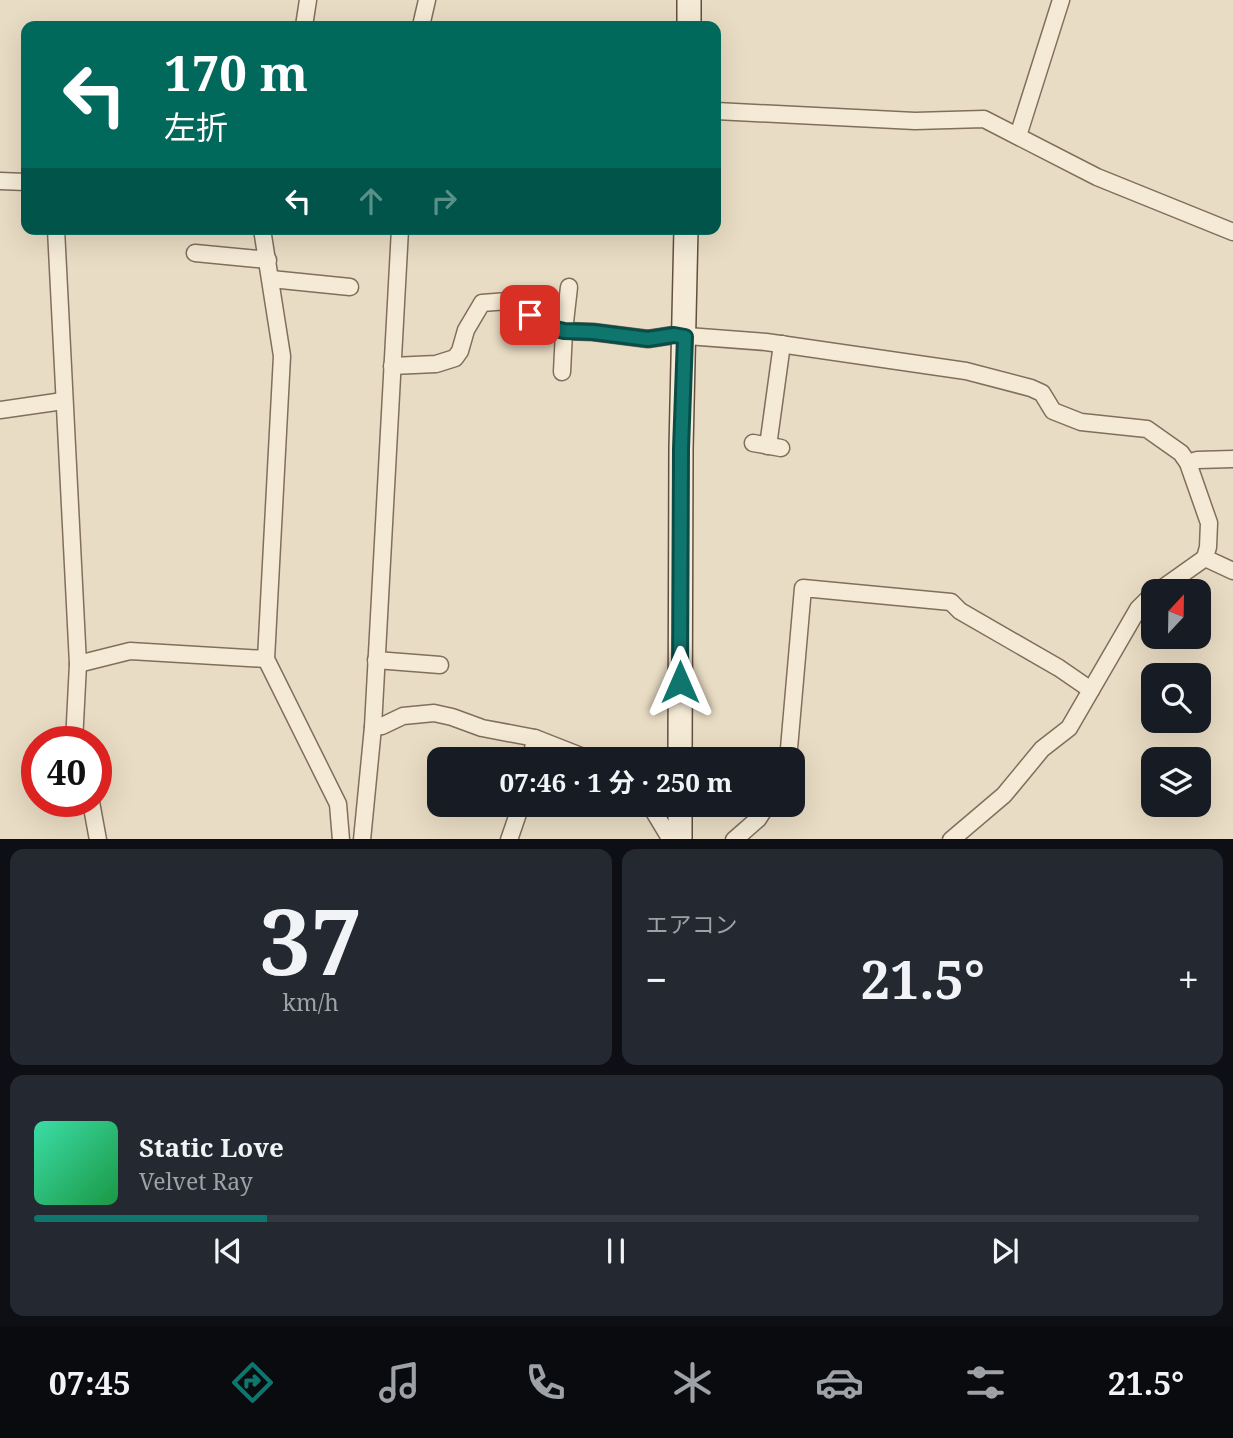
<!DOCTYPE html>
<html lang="ja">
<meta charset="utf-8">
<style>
body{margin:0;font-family:"Noto Serif","Noto Sans JP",serif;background:#242831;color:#f1f3f6;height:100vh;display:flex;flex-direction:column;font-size:26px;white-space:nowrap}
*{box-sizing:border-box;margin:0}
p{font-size:23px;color:#9ea1a6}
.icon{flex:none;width:38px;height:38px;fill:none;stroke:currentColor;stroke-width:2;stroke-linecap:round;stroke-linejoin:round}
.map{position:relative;height:839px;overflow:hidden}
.panel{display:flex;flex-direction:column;gap:10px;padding:10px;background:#0d0f14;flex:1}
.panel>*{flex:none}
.guide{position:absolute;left:21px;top:21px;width:700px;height:214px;border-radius:14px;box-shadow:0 7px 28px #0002;background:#00695c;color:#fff;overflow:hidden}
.needle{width:46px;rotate:22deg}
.controls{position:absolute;left:1141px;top:579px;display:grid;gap:14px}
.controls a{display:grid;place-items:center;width:70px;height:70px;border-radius:14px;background:#171b24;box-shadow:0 7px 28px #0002;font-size:35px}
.speed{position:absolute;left:21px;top:726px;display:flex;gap:14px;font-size:35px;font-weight:700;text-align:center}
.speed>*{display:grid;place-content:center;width:91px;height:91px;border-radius:50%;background:#171b24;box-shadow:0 7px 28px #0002;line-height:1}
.speed .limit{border:10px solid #d22;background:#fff;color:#111}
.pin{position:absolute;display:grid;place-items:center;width:60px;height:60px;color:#fff;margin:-30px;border-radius:14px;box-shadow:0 4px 10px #0006}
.me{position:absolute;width:77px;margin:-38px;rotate:0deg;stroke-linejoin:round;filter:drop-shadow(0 0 5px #0008)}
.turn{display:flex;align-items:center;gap:24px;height:147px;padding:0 28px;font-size:32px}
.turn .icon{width:91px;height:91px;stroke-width:2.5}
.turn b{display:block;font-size:49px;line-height:60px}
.lanes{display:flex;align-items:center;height:66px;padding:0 28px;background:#0003;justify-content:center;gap:35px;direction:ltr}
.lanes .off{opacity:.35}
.big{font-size:52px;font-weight:700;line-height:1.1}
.panel .tile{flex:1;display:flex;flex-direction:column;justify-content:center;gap:10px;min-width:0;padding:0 24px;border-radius:14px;background:#242831}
.panel .dial{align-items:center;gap:0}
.dial b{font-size:91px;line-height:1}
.song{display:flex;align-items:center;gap:21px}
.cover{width:84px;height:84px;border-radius:10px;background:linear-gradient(135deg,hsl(160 70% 55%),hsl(140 70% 35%))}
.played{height:7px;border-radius:4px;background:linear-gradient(90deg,#0f766e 20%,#363941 20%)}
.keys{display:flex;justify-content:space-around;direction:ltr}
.heat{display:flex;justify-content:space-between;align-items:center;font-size:38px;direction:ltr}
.panel .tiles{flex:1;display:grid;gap:10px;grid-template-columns:1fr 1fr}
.tile:last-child{grid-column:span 2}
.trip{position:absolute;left:427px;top:747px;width:378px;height:70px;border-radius:14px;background:#171b24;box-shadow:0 7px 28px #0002;font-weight:700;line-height:70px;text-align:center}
.menu{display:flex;height:112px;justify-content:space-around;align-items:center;background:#090b0e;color:#9ea1a6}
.menu .icon{width:49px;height:49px}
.menu .active{color:#0f766e}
.menu b{font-size:32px;color:#f1f3f6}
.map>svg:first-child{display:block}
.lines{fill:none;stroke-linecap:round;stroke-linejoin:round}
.street-casing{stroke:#816e5c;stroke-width:19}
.secondary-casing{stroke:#634f3f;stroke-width:26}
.street{stroke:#f4ead6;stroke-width:16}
.secondary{stroke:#f4ead6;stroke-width:23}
.route-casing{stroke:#0a4d48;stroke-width:18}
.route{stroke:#0f766e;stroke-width:12}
</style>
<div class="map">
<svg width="1233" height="840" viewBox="0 0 1233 840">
<rect width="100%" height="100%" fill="#e9dcc4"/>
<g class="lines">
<!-- street casing -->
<g class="street-casing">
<g id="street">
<polyline points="304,26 308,0"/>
<polyline points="421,26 427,0"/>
<polyline points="716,111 915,121 984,119 1097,177 1233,232"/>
<polyline points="1018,136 1061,0"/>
<polyline points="0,181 26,182"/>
<polyline points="56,229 78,664 74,742"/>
<polyline points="262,229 282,356 266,659 338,804 341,840"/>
<polyline points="195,253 268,260"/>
<polyline points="271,279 350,287"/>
<polyline points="392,366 436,364 455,358 460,351 466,330 482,303 508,301 517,304 541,324 564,331 593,332 648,339 674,335 766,342 966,371 1031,388 1042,393 1053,411 1081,422 1147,429 1181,453 1188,463 1209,523 1208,547 1205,558 1233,571"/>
<polyline points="562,372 564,331 569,287"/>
<polyline points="0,410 63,401"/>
<polyline points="753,443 781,448"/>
<polyline points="768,446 782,344"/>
<polyline points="1188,463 1197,460 1233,459"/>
<polyline points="1157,592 1205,558"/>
<polyline points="376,660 440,665"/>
<polyline points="78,664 130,651 266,659"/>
<polyline points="373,727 382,726 403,716 434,713 452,717 482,728 535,738 591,760"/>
<polyline points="531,760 535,738"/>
<polyline points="788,760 803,588 951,602 960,611 1059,668 1091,690"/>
<polyline points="91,802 98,840"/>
<polyline points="650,805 671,840"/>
<polyline points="362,840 373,727 400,229"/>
<polyline points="509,840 521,805"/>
<polyline points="734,840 758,819 767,805"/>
<polyline points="951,840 1004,795 1042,749 1069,728 1138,609 1153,594"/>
</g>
</g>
<!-- secondary casing -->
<g class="secondary-casing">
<g id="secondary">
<polyline points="689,26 689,0"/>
<polyline points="680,760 681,449 686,229"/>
<polyline points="680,840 680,805"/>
</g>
</g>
<!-- street -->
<use href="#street" class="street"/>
<!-- secondary -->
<use href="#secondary" class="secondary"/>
</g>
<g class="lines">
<!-- route casing -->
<g class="route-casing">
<polyline id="route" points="530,315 548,327 564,331 593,332 648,339 674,335 685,337 681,449 680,682"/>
</g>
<!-- route -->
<use href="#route" class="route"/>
</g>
</svg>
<div class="controls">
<a><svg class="needle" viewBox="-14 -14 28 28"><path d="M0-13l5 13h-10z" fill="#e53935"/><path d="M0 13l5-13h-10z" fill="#9ea1a6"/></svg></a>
<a><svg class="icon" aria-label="search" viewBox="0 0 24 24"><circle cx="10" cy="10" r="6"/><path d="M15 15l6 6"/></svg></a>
<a><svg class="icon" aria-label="layers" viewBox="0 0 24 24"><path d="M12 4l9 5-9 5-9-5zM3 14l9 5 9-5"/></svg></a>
</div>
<div class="speed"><div class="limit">40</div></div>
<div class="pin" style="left:530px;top:315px;background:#d93025"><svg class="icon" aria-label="arrive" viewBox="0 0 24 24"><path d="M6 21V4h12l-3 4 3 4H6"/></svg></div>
<svg class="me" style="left:680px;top:682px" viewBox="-20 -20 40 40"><path d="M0-17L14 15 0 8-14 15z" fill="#0f766e" stroke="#fff" stroke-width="4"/></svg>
<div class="trip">07:46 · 1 分 · 250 m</div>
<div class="guide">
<div class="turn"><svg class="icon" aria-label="left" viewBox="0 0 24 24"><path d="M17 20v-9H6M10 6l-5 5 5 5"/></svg><div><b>170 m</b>左折</div></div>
<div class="lanes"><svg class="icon" aria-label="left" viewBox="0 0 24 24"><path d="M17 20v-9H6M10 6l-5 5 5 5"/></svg><svg class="icon off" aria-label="ahead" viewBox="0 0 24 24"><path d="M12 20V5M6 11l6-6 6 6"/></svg><svg class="icon off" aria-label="right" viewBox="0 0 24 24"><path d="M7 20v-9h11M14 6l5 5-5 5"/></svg></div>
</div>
</div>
<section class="panel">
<div class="tiles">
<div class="tile dial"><b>37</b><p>km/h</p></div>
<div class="tile"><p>エアコン</p>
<div class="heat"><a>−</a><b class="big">21.5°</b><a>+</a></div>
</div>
<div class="tile">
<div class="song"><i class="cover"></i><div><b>Static Love</b><p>Velvet Ray</p></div></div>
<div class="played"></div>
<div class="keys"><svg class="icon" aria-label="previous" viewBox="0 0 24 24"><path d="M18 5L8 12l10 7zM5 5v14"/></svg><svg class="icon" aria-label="pause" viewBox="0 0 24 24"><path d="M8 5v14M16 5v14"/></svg><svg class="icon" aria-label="next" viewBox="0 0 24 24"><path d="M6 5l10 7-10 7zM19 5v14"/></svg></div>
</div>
</div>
</section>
<nav class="menu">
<b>07:45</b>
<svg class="icon active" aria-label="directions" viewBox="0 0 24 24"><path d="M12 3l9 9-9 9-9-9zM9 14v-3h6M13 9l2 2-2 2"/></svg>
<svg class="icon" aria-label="music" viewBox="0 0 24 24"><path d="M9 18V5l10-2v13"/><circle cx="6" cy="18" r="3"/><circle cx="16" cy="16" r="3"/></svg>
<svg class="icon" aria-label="phone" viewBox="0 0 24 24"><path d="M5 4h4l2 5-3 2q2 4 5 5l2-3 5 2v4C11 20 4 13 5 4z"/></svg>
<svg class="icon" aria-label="climate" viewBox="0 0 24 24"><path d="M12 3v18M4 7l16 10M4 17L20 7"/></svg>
<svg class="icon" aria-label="car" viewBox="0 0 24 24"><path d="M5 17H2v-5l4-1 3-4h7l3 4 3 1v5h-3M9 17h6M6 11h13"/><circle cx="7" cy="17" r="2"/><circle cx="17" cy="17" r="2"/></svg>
<svg class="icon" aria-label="filters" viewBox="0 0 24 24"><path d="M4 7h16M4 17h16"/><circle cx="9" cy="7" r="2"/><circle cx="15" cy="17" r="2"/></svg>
<b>21.5°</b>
</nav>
